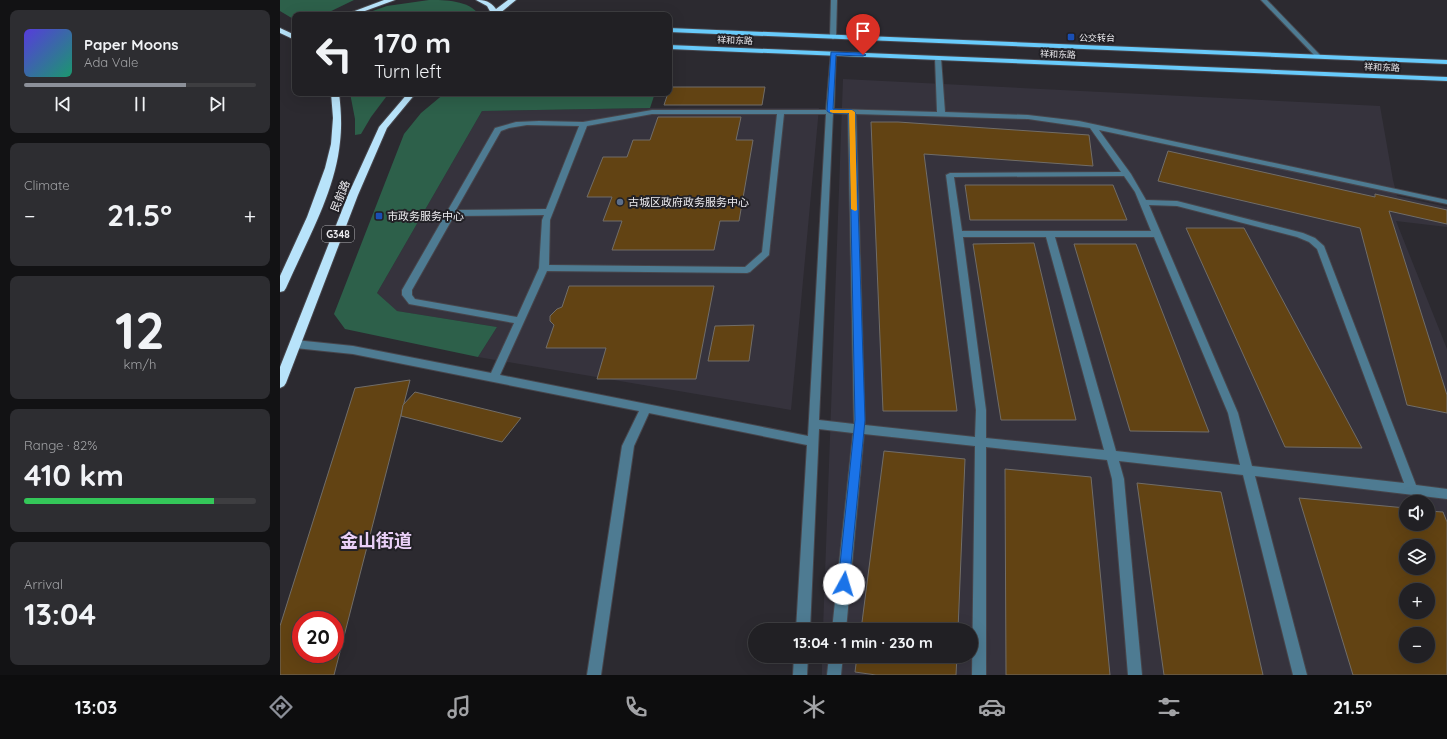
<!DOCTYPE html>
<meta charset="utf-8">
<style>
body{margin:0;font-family:Quicksand,"Noto Sans SC",sans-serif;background:#2d2d31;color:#f1f3f6;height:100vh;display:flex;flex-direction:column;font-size:15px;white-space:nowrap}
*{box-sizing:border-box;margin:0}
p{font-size:13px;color:#a2a3a6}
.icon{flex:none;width:22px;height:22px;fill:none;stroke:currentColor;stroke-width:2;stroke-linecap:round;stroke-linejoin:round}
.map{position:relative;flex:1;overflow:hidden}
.panel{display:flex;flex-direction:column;gap:10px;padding:10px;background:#121214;width:280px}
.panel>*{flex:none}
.top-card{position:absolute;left:12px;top:12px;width:380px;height:84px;border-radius:8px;box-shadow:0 4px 16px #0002,0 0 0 1px #3e3e41;background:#212024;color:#f1f3f6;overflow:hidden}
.fabs{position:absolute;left:1119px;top:495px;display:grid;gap:8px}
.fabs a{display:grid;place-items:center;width:36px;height:36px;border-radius:50%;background:#212024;box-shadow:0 4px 16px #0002,0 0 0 1px #3e3e41;font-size:20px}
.speed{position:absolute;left:12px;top:611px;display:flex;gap:8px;font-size:20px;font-weight:700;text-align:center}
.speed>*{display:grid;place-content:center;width:52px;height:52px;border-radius:50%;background:#212024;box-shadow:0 4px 16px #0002,0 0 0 1px #3e3e41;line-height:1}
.speed .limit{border:6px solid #d22;background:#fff;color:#111}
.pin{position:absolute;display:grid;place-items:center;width:34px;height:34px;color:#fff;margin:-41px -17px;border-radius:50% 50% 50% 0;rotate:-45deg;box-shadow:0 0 4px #0007}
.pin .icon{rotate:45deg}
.me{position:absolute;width:44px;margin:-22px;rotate:6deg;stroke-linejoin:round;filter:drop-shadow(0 0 3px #0008)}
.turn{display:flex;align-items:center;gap:14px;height:84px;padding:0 16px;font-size:18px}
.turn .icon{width:52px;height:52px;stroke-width:2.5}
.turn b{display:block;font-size:28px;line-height:34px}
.big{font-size:30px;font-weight:700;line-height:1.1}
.panel .tile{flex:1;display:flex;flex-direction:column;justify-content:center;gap:6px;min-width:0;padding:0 14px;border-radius:8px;background:#2d2d31}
.panel .dial{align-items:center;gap:0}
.dial b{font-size:52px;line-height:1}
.song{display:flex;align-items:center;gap:12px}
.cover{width:48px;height:48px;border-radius:6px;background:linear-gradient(135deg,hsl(250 70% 55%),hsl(160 70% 35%))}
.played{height:4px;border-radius:2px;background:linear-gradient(90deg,#8c9099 70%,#3e3e41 70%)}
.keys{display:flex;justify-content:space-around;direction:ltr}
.heat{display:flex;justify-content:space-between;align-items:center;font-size:22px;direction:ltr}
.charge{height:6px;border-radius:3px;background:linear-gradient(90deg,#34c759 82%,#3e3e41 0)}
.trip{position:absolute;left:468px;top:623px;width:230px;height:40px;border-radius:20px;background:#212024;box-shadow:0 4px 16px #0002,0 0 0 1px #3e3e41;font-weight:700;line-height:40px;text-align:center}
.tabs{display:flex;height:64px;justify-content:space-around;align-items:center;background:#0d0d0e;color:#a2a3a6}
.tabs .icon{width:28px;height:28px}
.tabs .selected{color:#8c9099}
.tabs b{font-size:18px;color:#f1f3f6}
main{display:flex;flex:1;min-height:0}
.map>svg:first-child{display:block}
.built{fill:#36333d;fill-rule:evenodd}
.green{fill:#2d604a}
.building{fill:#624313;stroke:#716d68;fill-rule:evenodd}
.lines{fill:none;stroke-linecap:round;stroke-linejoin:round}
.minor-casing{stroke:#47454b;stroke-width:2}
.major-casing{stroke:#47454b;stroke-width:2}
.highway-casing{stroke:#47454b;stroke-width:2}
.minor{fill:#4e7b92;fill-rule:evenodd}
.major{fill:#68cbfb;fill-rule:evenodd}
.highway{fill:#b8e3fa;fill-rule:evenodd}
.route{fill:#1a73e8;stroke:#114b97}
.slow{fill:#f59e0b}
.transit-dot{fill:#1a4fb4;stroke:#222126;stroke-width:1.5}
.service-dot{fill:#5c6f8a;stroke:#222126;stroke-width:1.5}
.labels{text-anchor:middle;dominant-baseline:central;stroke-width:4;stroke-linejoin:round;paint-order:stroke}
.far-poi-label{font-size:9px;fill:#edecf0;stroke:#222126;text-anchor:start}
.far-street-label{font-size:9px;fill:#edecf0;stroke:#222126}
.shield{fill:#222126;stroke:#b0afb3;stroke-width:1}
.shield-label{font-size:10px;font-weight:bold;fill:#edecf0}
.street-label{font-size:11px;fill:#edecf0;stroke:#222126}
.poi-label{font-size:11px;fill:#edecf0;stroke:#222126;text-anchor:start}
.near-district-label{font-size:18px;font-weight:bold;fill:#ead0f8;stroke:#222126}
</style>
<main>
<section class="panel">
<div class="tile">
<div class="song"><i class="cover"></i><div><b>Paper Moons</b><p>Ada Vale</p></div></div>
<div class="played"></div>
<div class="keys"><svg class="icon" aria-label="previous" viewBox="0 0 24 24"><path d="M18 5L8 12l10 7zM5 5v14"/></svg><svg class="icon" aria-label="pause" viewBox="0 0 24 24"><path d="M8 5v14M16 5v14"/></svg><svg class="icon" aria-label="next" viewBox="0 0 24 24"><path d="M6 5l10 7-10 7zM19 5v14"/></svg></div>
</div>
<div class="tile"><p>Climate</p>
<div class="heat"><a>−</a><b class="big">21.5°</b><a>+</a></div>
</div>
<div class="tile dial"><b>12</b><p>km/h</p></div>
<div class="tile"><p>Range · 82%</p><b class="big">410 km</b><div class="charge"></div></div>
<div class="tile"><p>Arrival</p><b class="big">13:04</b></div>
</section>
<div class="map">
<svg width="1167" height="675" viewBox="0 0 1167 675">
<rect width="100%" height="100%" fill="#2c2a30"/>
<!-- built -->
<g class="built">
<path d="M 563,79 L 1100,106 L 1113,180 L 1117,196 L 1167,207 L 1167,227 L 1116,221 L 1167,349 L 1167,675 L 542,675 L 542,656 L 691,656 L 691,630 L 543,630 ZM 1126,502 L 1148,502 L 1148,524 L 1126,524 ZM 1126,546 L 1148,546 L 1148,568 L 1126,568 ZM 1126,590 L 1148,590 L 1148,612 L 1126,612 ZM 1126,634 L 1148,634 L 1148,656 L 1126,656 Z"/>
<polygon points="370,108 539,108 511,410 198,357 217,327 116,311 97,293 202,111"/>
</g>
<!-- green -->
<g class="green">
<polygon points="0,0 74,0 43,15 15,15 15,20 0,11"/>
<path d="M 149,0 C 165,0 189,0 199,15 L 81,15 L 107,6 Z"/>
<polygon points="70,93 109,93 91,117 81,134 75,135 75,119"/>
<polygon points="165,93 375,93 370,108 202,111 97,293 117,311 217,327 198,357 65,329 54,314 124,134 141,113"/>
</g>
<!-- building -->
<g class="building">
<polygon points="390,87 485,87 482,105 384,105"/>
<polygon points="378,117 461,117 456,140 473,140 459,221 440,221 434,250 332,250 342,221 323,221 332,197 307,197 323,157 347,157 353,140 370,140"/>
<polygon points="591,122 618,122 809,135 813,166 644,154 677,411 603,411"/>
<polygon points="888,151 1095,197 1095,194 1167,210 1167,224 1109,211 1167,395 1167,413 1127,405 1080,228 878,181"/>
<polygon points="685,185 833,185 847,220 690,220"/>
<polygon points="906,228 964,228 1082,448 1005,447"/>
<polygon points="754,243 796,420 721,420 693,244"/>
<polygon points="794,244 856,244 929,432 850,431"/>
<polygon points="289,286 434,286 416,379 317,379 326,348 266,348 274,325 270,321 270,316 277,309 282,307"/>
<polygon points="474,325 469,361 428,361 435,326"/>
<path d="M 130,380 L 54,675 L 0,675 L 0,626 L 75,388 ZM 21,620 L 55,620 L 55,654 L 21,654 Z"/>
<polygon points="135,392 241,418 222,442 121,416 123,405"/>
<polygon points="604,451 685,459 678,630 581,630"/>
<polygon points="725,469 811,477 830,675 726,675"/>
<polygon points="857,483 941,492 983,675 884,675"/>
<path d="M 1019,498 L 1126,508 L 1126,524 L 1148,524 L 1148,511 L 1163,512 L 1167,522 L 1167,675 L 1073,675 ZM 1126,546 L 1148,546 L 1148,568 L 1126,568 ZM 1126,590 L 1148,590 L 1148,612 L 1126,612 ZM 1126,634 L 1148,634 L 1148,656 L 1126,656 Z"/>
<polygon points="577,656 677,656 676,675 596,675 575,672"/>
</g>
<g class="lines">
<!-- minor casing -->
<g class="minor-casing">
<g id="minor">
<polygon points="551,0 557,0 556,37 553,39 550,37"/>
<polygon points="981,0 987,0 1040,55 1040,57 1036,57"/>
<path d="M 551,52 L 556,53 L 554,109 L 657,112 L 655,58 L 658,56 L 661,58 L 665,112 L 748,115 L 799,121 L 1167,200 L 1167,204 L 819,130 L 851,174 L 866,200 L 897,201 L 1023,233 L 1035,238 L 1044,246 L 1136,485 L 1167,489 L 1167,499 L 975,476 L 1027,675 L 1013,675 L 963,475 L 839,461 L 844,479 L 862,675 L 848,675 L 832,479 L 827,460 L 706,447 L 706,675 L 692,675 L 695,446 L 584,434 L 566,630 L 552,630 L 573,433 L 539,429 L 530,630 L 516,630 L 527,445 L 369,413 L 354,446 L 321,675 L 307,675 L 342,446 L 359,411 L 73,354 L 15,348 L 11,347 L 10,344 L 11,341 L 15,340 L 73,346 L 211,373 L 234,323 L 129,304 L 122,295 L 122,290 L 215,128 L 236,122 L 259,121 L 303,122 L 372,110 L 546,110 ZM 553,113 L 568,114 L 574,424 L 539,420 ZM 372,114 L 497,114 L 482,252 L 465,267 L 269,265 L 270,220 L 307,126 ZM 504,114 L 546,114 L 528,436 L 220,375 L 267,271 L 467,273 L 470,272 L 489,255 ZM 576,114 L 748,119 L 810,128 L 841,172 L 670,173 L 666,175 L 696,410 L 695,437 L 585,425 ZM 247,125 L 299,126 L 266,209 L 176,210 L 221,131 L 229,128 ZM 844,176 L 855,192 L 871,231 L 682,231 L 674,177 ZM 869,205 L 897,206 L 1017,237 L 1029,242 L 1037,249 L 1124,483 L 972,466 L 958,413 ZM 264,215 L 262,220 L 259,268 L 237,317 L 135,299 L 132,295 L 132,290 L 174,216 ZM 683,237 L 766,237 L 824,450 L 706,438 L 706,410 ZM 775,237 L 874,237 L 948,413 L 960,465 L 836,451 Z"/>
<polygon points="514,656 528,656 527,675 513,675"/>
<polygon points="549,656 563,656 561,675 547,675"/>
</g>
</g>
<!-- major casing -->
<g class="major-casing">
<g id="major">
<polygon points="215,11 229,14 230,15 213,14 212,13"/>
<polygon points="389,28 1167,60 1167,64 389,32"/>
<polygon points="389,45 1167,77 1167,81 389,49"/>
</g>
</g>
<!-- highway casing -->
<g class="highway-casing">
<g id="highway">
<polygon points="104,0 115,0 74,15 64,15"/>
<path d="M 196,0 C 205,0 210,1 216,9 L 228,0 L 236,0 L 219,14 L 220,15 L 212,15 L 207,6 Z"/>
<polygon points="0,28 15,35 15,40 0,33"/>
<path d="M 51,93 L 59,93 C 61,110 62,125 60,142 C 55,193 26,242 6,288 L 4,291 L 0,292 L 0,276 L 27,217 L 45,168 L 51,144 L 53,118 Z"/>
<polygon points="128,93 136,93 107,128 78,195 6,383 4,386 0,388 0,367 68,195 99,127"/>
</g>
</g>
<!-- minor -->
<use href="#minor" class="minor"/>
<!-- major -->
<use href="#major" class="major"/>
<!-- highway -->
<use href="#highway" class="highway"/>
</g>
<!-- route -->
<polygon class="route" points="551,52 583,53 586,55 583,56 556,55 553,109 572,110 575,112 585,420 569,584 568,588 564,589 559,588 558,584 575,420 569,113 550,113 547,111"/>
<!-- slow -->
<polygon class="slow" points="550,110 572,110 575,112 577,210 575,211 571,209 569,113 553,113 550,112"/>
<!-- markers -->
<g class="transit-dot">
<rect x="787" y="33" width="8" height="8" rx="2"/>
<rect x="95" y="212" width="8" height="8" rx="2"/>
</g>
<circle class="service-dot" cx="340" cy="202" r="4"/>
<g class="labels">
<!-- far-poi labels -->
<g class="far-poi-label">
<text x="799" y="37">公交转台</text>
</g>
<!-- far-street labels -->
<g class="far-street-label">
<text transform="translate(455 40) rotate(2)">祥和东路</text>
<text transform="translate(778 54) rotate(2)">祥和东路</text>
<text transform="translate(1102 67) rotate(2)">祥和东路</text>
</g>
<!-- shield labels -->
<rect class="shield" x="42" y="226" width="32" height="16" rx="3"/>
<g class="shield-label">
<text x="58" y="234">G348</text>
</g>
<!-- street labels -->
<g class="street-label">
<text transform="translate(60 196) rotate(-68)">民航路</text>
</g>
<!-- poi labels -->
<g class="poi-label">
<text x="348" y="202">古城区政府政务服务中心</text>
<text x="107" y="216">市政务服务中心</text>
</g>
<!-- near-district labels -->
<g class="near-district-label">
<text x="96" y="540">金山街道</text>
</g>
</g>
</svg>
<div class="fabs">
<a><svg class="icon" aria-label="sound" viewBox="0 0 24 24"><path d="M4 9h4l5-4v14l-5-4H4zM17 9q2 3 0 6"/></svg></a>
<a><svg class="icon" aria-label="layers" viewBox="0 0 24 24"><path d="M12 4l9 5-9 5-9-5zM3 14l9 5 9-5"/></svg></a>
<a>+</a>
<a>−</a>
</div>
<div class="speed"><div class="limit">20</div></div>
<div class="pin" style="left:583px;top:55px;background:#d93025"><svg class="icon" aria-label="arrive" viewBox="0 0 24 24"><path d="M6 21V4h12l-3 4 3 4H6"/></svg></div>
<svg class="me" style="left:564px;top:584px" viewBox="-20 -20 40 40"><circle r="19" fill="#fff"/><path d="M0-13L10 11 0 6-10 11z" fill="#1a73e8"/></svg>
<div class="trip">13:04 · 1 min · 230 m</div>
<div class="top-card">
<div class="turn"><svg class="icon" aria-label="left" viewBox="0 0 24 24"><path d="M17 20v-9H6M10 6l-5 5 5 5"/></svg><div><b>170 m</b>Turn left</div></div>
</div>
</div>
</main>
<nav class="tabs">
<b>13:03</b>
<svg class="icon selected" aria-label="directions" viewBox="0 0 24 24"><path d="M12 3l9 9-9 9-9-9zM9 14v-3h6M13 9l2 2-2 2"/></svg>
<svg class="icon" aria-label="music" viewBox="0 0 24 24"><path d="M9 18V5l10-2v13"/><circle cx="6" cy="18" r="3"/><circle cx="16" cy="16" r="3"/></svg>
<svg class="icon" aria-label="phone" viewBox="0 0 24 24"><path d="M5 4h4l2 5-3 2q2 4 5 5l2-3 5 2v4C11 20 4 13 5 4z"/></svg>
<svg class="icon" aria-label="climate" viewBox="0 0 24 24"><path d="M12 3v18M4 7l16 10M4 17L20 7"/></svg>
<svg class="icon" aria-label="car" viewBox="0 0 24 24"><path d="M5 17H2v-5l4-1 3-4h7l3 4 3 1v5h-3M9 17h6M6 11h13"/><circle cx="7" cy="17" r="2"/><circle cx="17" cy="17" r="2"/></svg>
<svg class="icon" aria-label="filters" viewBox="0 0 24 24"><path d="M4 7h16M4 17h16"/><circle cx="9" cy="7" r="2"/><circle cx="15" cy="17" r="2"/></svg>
<b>21.5°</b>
</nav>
